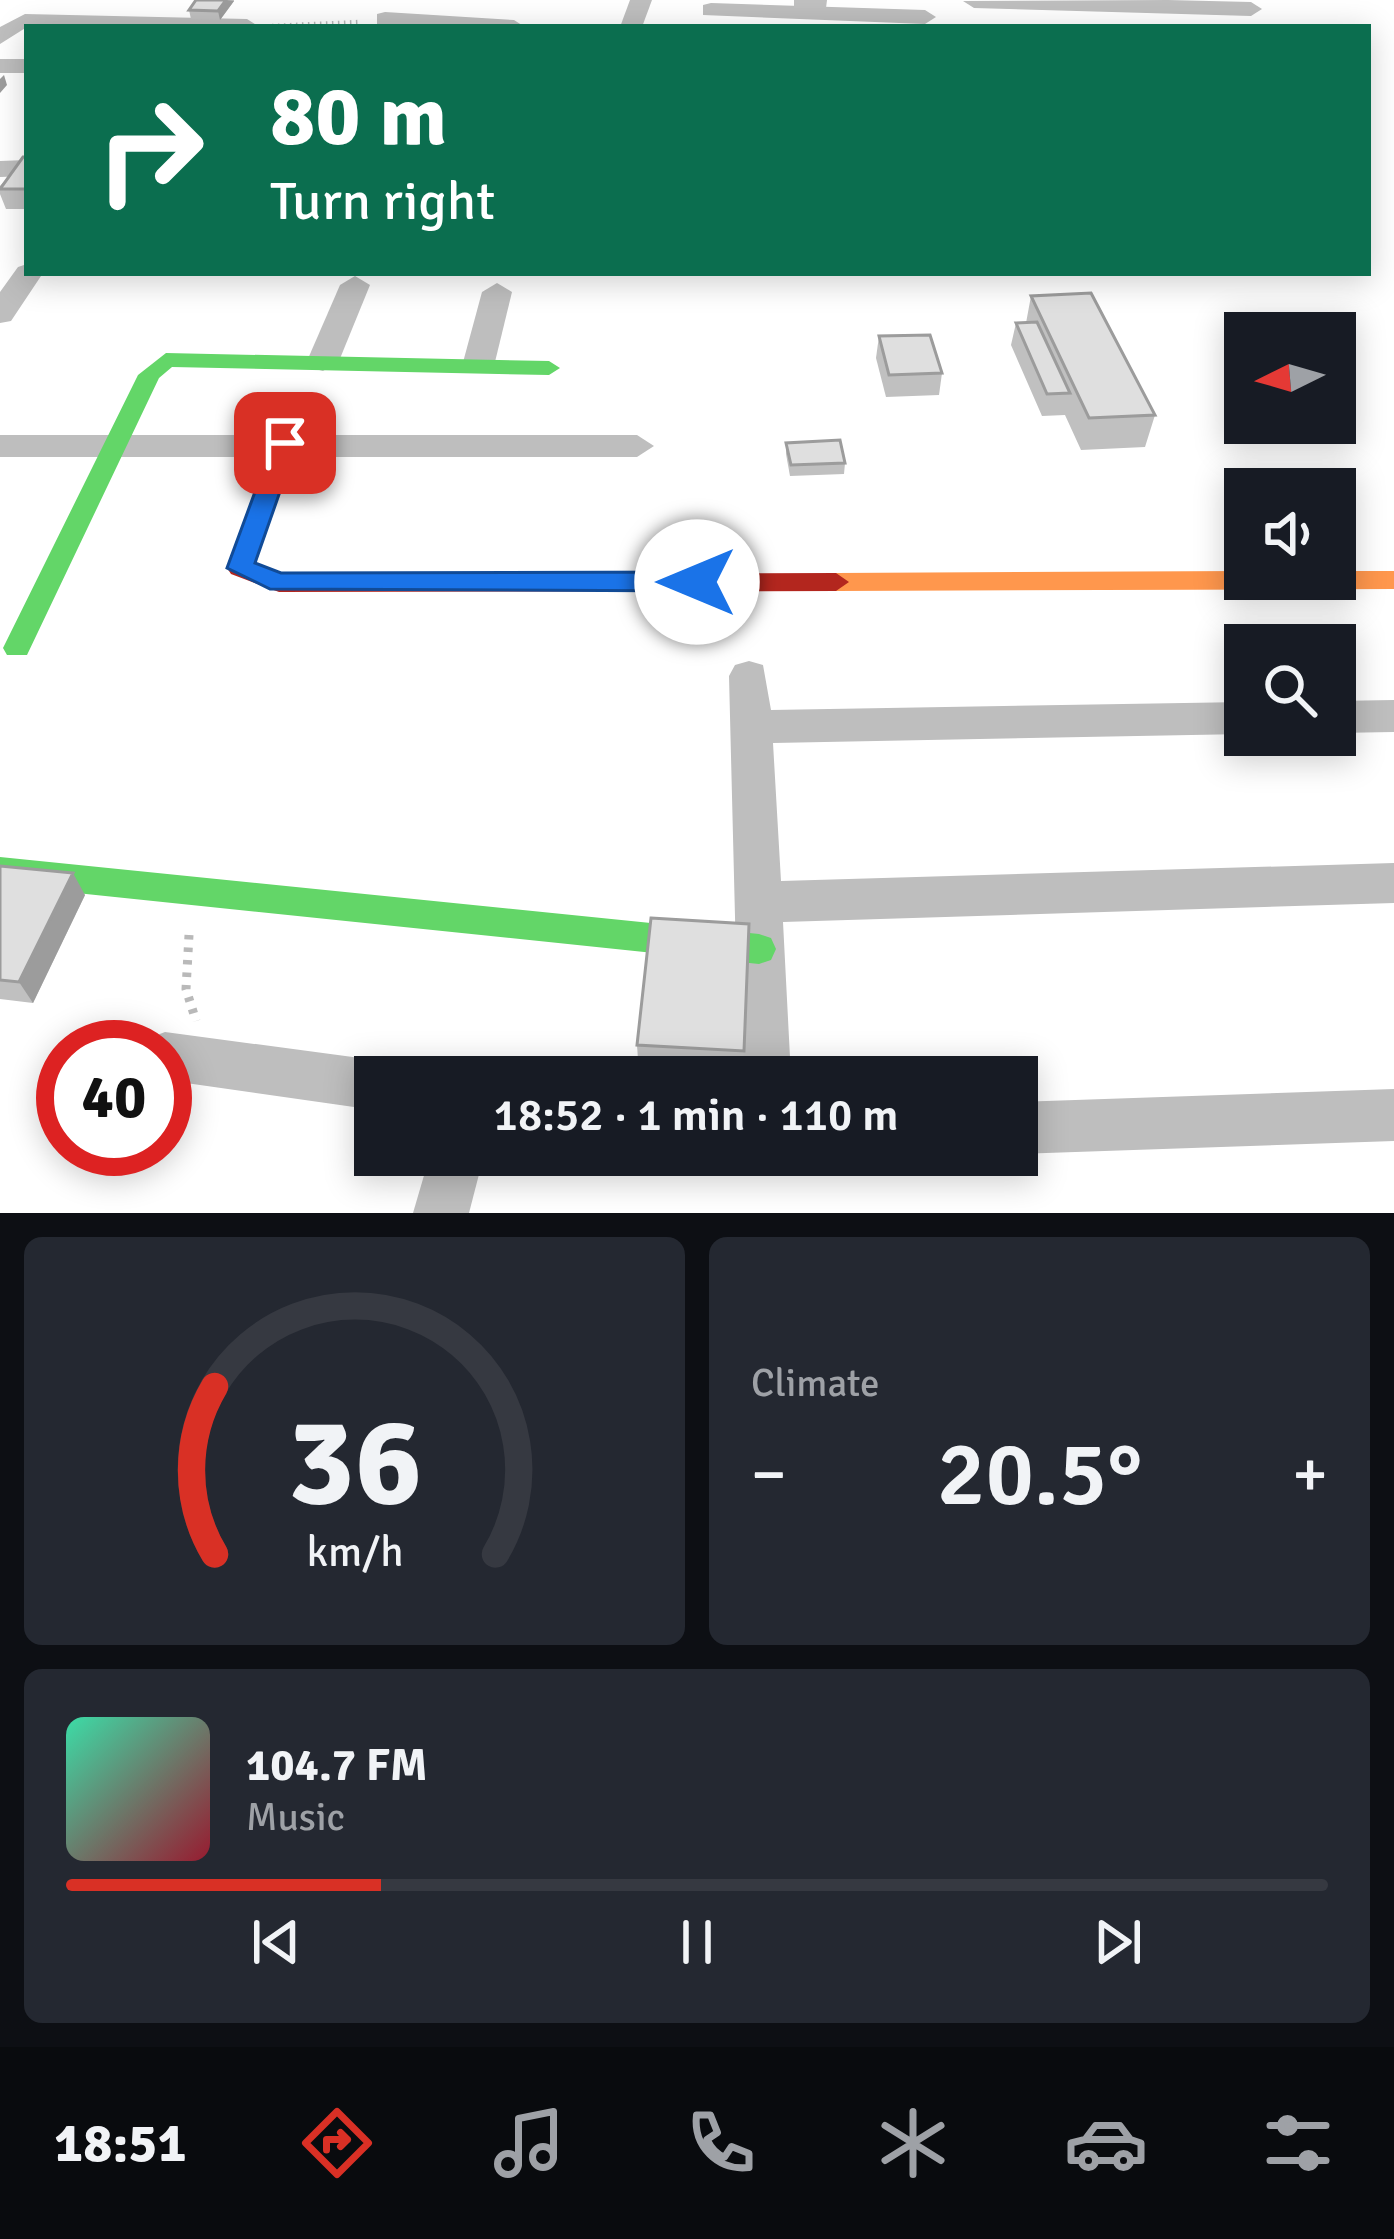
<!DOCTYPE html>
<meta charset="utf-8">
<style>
body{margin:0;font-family:Signika,sans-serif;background:#242831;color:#f1f3f6;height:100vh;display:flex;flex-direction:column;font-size:45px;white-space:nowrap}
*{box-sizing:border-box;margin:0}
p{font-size:39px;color:#9ea1a6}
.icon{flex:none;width:66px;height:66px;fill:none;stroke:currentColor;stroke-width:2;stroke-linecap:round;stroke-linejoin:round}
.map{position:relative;height:1213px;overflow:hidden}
.sheet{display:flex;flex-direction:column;gap:24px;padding:24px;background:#0d0f14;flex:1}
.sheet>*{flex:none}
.guide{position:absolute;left:24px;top:24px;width:1347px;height:252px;border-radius:0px;box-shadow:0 6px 30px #0003;background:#0b6e4f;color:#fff;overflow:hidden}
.needle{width:78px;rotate:265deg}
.controls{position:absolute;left:1224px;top:312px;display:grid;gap:24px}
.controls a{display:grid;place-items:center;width:132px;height:132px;border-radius:0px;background:#171b24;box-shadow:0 6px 30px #0003;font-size:60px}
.speed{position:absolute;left:36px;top:1020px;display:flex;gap:24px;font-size:60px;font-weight:700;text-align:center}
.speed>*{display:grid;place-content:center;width:156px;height:156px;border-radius:50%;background:#171b24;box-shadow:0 6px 30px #0003;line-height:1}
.speed .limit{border:18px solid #d22;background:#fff;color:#111}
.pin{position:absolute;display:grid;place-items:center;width:102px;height:102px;color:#fff;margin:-51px;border-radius:24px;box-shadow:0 6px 18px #0006}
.me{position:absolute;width:132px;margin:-66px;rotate:270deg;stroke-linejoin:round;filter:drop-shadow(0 0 9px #0008)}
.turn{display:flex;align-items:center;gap:42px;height:252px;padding:0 48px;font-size:54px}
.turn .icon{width:156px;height:156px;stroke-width:2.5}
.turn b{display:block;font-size:84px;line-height:102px}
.big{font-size:90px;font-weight:600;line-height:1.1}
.sheet .widget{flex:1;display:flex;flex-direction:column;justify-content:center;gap:18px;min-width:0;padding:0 42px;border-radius:18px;background:#242831}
.sheet .dial{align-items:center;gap:0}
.dial svg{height:312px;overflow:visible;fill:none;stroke:#363941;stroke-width:7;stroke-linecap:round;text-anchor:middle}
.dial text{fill:#f1f3f6;stroke:none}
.song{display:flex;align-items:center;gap:36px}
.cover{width:144px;height:144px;border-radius:18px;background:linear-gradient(135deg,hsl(160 70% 55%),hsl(350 70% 35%))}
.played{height:12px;border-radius:6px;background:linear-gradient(90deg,#d93025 25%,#363941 25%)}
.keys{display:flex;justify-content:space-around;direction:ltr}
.heat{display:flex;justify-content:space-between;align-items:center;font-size:66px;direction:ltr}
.sheet .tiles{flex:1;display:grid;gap:24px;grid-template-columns:1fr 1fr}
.widget:last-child{grid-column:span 2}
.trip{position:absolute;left:354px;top:1056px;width:684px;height:120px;border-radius:0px;background:#171b24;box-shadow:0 6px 30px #0003;font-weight:600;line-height:120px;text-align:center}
.dock{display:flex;height:192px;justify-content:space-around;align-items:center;background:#090b0e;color:#9ea1a6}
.dock .icon{width:84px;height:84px}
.dock .selected{color:#d93025}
.dock b{font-size:54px;color:#f1f3f6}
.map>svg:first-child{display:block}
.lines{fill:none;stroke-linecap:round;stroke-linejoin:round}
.path-far1{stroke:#b9b9b9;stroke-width:4.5;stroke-dasharray:1.5 4.5;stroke-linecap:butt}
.path{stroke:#b9b9b9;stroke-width:9;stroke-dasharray:4.5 8;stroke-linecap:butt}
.street{fill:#bebebe;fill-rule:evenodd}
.fast{fill:#63d668;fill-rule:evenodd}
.slow{fill:#ff974d;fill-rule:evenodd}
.jam{fill:#b3261e;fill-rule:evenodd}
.wall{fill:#c0c0c0}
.shaded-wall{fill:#9c9c9c}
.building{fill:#dfdfdf;stroke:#9c9c9c;stroke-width:3}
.route{fill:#1a73e8;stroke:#114b97;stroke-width:3}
</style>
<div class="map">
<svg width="1394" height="1213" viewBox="0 0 1394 1213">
<rect width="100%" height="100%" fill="#fff"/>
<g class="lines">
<!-- path-far1 -->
<polyline class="path-far1" points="272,26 359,22"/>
<!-- path -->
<polyline class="path" points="189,935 186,989 196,1021"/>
<!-- street -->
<g class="street">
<polygon points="630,0 652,0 642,27 620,27"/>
<polygon points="1168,0 1251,2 1262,9 1251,16 974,8 963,1"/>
<polygon points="711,3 925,10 936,17 925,24 703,15 703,5"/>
<polygon points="385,12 514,20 525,27 377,24 377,14"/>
<polygon points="25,14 247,19 258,26 27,27 0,44 0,27"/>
<rect x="0" y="59" width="27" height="14"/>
<polygon points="27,160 27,176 0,177 0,161"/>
<polygon points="27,264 27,273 43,273 11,321 0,323 0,292 18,267"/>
<polygon points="355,276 370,285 339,361 323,371 312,368 307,361 340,285"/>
<polygon points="497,283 512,292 494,366 489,373 467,373 462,366 482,292"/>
<polygon points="0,435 637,435 654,446 637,457 0,457"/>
<polygon points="749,661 763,665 771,710 1245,702 1245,734 773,743 781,881 1394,863 1394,903 783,922 791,1077 739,1077 729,676 735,665"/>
<polygon points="1394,700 1394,732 1335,733 1335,701"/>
<polygon points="165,1032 375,1060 394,1067 398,1077 375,1077 375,1110 165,1080 165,1047 143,1047 147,1039"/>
<polygon points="1394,1089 1394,1141 1017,1154 1017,1102"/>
<polygon points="430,1155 484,1155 469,1213 413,1213"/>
</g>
<!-- fast -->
<g class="fast">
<polygon points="166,353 549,361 560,368 549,375 172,367 159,378 27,655 7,655 3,648 138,375"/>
<polygon points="0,857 759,934 771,938 776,949 771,960 759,964 0,885"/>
</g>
<!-- slow -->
<polygon class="slow" points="1245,571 1245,579 1335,579 1335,571 1394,571 1394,589 836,591 823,582 836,573"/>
<!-- jam -->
<polygon class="jam" points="285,436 297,443 255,564 281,574 836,573 849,582 836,591 279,592 231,574 227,568 273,443"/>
</g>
<!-- wall -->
<g class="wall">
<polygon points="196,0 234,0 234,1 220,20 191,19 189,10"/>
<polygon points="794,0 827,0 826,8 794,8"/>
<polygon points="27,157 27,209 6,209 0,194 0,186"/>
<polygon points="1031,296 1155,415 1145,447 1081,450 1065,415 1042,416 1011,345 1016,323 1026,323"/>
<polygon points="879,336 942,373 939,395 886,397 876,358"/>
<polygon points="786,443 845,463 844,474 790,476 786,454"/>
<polygon points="0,866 85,895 33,1003 0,999"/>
<polygon points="749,924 743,1077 692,1077 639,1074 637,1045"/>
</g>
<!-- shaded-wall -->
<g class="shaded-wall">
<polygon points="226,0 234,1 220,20 218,11"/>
<polygon points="4,75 7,85 0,93 0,79"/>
<polygon points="73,873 85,895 33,1003 19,982"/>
</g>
<!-- building -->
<g class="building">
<polygon points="196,0 226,0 218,11 189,10"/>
<polygon points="23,157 27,157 27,189 0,189"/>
<polygon points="1091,293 1155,415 1089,418 1031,296"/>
<polygon points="1037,322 1070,393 1047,394 1016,323"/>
<polygon points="930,335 942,373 889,375 879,336"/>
<polygon points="840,440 845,463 791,465 786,443"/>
<polygon points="0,866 73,873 19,982 0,980"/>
<polygon points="651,918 749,924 744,1051 637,1045"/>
</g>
<!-- route -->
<polygon class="route" points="285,436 297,443 255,563 281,573 697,572 711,582 697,591 270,589 227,568 273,443"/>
</svg>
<div class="controls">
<a><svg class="needle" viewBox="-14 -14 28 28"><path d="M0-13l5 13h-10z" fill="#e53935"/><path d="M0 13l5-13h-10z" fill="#9ea1a6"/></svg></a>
<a><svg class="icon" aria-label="sound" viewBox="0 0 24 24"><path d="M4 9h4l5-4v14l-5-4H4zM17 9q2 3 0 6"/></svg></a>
<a><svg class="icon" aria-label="search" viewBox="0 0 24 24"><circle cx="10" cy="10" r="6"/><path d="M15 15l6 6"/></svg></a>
</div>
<div class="speed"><div class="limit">40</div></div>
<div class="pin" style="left:285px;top:443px;background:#d93025"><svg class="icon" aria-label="arrive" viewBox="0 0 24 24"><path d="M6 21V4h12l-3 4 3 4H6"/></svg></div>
<svg class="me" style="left:697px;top:582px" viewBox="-20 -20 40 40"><circle r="19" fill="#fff"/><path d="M0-13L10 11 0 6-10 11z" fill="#1a73e8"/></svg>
<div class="trip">18:52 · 1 min · 110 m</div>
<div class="guide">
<div class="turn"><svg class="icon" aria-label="right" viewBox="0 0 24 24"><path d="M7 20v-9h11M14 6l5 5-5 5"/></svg><div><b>80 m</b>Turn right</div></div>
</div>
</div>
<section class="sheet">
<div class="tiles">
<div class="widget dial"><svg viewBox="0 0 100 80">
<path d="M14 69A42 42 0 1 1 86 69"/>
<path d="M14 69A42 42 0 0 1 14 26" stroke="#d93025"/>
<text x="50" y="56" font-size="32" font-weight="700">36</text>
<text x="50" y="72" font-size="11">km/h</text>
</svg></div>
<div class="widget"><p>Climate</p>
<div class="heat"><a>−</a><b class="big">20.5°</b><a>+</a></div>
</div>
<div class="widget">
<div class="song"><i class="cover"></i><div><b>104.7 FM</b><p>Music</p></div></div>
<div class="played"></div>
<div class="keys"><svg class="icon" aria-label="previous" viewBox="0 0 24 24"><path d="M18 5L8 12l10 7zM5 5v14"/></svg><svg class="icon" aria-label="pause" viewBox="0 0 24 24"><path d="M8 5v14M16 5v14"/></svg><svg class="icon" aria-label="next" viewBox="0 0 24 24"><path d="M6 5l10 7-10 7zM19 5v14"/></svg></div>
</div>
</div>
</section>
<nav class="dock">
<b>18:51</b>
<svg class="icon selected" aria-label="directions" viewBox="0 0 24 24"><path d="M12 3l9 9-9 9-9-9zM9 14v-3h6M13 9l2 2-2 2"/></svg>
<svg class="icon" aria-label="music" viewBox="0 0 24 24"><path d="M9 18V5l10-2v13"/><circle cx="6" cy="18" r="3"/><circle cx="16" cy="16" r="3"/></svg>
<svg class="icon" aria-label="phone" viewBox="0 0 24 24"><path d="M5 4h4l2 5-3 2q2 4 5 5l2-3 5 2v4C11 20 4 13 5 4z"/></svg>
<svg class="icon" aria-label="climate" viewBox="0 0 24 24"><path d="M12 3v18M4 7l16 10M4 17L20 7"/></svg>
<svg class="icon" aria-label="car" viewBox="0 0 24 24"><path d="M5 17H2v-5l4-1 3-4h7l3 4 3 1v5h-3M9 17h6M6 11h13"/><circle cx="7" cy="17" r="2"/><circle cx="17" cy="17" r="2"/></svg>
<svg class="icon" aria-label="filters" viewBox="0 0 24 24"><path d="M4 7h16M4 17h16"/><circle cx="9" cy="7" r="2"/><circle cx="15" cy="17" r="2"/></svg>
</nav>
